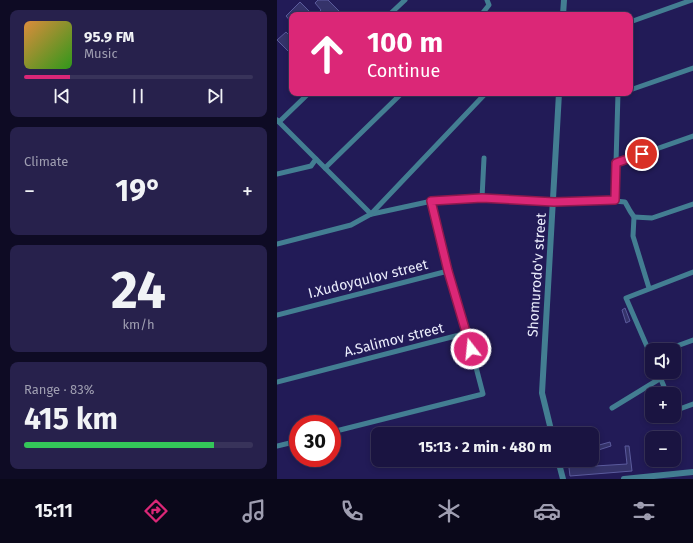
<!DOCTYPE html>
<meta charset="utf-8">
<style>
body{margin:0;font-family:"Fira Sans",sans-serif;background:#27214c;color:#f1f3f6;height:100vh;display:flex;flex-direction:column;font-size:15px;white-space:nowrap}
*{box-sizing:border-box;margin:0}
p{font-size:13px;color:#9f9eb1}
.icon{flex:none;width:22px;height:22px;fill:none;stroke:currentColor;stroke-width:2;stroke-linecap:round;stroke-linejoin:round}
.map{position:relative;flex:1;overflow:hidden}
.drawer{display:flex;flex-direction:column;gap:10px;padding:10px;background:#0e0b24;width:277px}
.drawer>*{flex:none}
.banner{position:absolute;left:12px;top:12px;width:344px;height:84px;border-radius:8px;box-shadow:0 2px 6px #0003,0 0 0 1px #38335a;background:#db2777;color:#fff;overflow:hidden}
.tools{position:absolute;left:368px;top:343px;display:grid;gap:8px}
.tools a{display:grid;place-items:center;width:36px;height:36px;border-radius:8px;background:#1a1441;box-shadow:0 2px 6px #0003,0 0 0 1px #38335a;font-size:20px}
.speed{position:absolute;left:12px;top:415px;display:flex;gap:8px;font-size:20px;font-weight:700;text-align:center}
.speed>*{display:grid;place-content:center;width:52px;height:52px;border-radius:50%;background:#1a1441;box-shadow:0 2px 6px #0003,0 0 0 1px #38335a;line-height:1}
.speed .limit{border:6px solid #d22;background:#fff;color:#111}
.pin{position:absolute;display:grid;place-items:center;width:34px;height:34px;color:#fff;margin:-17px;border:2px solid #fff;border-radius:50%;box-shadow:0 1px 4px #0007}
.me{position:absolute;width:44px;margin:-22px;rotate:344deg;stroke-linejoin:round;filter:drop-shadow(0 0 3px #0008)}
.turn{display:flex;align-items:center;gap:14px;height:84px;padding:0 12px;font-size:18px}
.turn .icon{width:52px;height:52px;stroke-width:2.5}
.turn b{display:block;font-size:28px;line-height:34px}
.big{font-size:30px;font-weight:700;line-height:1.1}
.drawer .tile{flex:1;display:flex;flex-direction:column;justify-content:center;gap:6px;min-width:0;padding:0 14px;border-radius:8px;background:#27214c}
.drawer .dial{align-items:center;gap:0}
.dial b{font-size:52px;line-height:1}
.song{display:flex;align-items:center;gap:12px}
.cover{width:48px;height:48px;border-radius:6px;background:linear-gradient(135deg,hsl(30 70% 55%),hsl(110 70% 35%))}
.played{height:4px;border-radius:2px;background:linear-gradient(90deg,#db2777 20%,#38335a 20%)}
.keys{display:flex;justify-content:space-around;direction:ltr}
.heat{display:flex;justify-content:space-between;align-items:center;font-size:22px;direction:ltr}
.charge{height:6px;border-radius:3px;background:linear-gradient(90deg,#34c759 83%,#38335a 0)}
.trip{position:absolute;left:94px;top:427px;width:228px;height:40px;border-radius:8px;background:#1a1441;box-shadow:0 2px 6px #0003,0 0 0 1px #38335a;font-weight:700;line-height:40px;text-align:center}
.menu{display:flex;height:64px;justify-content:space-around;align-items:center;background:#0a081a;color:#9f9eb1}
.menu .icon{width:28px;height:28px}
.menu .current{color:#db2777}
.menu b{font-size:18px;color:#f1f3f6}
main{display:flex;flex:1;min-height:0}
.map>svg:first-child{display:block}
.building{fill:#35336a;stroke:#5b5b9d}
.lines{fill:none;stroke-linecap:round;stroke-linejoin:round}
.minor{stroke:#437e92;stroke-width:5}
.tertiary{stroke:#437e92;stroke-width:6}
.route-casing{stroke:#8e194d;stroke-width:10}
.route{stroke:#db2777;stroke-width:7}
.labels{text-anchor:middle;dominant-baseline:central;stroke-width:4;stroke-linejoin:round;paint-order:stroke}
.street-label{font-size:14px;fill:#ebedfc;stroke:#221b57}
</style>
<main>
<section class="drawer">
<div class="tile">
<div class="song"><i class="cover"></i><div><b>95.9 FM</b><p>Music</p></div></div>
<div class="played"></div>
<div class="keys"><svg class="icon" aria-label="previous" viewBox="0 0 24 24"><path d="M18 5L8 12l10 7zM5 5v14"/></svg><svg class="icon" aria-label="pause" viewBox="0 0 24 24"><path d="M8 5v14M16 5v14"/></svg><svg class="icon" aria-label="next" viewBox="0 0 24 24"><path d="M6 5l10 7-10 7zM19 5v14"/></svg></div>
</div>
<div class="tile"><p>Climate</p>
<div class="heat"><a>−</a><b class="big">19°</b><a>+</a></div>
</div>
<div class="tile dial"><b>24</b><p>km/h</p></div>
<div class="tile"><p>Range · 83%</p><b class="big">415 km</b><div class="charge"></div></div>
</section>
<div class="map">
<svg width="416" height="479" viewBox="0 0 416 479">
<rect width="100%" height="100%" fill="#221b57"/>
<!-- building -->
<g class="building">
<polygon points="41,0 51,0 66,15 39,15 44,10 38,3"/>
<polygon points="23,2 36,15 15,15 15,23 9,16"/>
<polygon points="9,32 15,38 15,55 0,40"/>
<polygon points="348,308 353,321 349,323 345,310"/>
<polygon points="333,442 334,446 315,452 315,447"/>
<polygon points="348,446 352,446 355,471 293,476 291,460 317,460 318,466 350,464"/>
</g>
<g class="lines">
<!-- minor -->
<g class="minor">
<polyline points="112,15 128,0"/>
<polyline points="204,15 212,5 210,0"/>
<polyline points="353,22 415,0"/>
<polyline points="353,90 416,68"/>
<polyline points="0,120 94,214"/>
<polyline points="2,122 32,93"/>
<polyline points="339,163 341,93"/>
<polyline points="48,168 125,93"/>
<polyline points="0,174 34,166 39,159"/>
<polyline points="205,198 207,158"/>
<polyline points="155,201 205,198 277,202 338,201 339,163 416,136"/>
<polyline points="338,201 348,202 353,211 357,217 356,236 372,288"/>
<polyline points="95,214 155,201 171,271"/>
<polyline points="357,217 375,218 416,204"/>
<polyline points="0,244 74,225 94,214 209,93"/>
<polyline points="0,315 171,271 190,333"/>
<polyline points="389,350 416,340"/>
<polyline points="375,358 349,298 416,272"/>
<polyline points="381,372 390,394"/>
<polyline points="0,382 190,333 206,394 55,432"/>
<polyline points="335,408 384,378"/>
<polyline points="397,411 416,404"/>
<polyline points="0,446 21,441"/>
</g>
<!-- tertiary -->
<g class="tertiary">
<polyline points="286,15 287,0"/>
<polyline points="275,434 265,393 282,93"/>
<polyline points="281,460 286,479"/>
<polyline points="347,479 416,472"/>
</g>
</g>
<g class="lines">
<!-- route casing -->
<g class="route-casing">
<polyline id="route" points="194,349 171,271 154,201 205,198 277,202 338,200 339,163 365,154"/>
</g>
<!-- route -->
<use href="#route" class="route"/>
</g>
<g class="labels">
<!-- street labels -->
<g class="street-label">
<text transform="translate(260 275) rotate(-86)">Shomurodo'v street</text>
<text transform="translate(91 279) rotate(-14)">I.Хudoyqulov street</text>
<text transform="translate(117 340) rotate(-14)">A.Salimov street</text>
</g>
</g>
</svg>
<div class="tools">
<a><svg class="icon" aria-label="sound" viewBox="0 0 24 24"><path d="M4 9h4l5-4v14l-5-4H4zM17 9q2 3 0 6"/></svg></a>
<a>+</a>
<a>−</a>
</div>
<div class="speed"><div class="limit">30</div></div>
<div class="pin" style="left:365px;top:154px;background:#d93025"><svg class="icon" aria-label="arrive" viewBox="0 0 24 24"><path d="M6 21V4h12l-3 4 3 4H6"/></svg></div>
<svg class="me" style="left:194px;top:349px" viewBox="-20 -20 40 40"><circle r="17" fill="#db2777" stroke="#fff" stroke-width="3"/><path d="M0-11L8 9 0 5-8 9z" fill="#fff"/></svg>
<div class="trip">15:13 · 2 min · 480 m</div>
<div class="banner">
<div class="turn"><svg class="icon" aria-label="ahead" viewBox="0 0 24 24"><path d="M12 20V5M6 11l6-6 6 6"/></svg><div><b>100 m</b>Continue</div></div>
</div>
</div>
</main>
<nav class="menu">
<b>15:11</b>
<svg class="icon current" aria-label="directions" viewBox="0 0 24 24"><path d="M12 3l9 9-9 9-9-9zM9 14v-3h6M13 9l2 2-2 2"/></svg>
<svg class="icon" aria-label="music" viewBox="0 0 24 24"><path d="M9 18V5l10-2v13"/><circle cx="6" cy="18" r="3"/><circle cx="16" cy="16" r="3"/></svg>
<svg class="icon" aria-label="phone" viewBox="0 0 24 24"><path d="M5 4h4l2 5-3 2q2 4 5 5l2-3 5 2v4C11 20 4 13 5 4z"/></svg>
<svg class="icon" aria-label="climate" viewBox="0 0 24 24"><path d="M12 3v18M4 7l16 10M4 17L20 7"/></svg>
<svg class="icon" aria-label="car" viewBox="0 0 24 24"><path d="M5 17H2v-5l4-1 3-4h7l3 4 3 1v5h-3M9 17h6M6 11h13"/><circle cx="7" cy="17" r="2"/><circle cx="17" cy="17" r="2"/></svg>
<svg class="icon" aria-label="filters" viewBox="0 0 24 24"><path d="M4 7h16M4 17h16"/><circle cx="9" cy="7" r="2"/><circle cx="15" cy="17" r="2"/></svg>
</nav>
